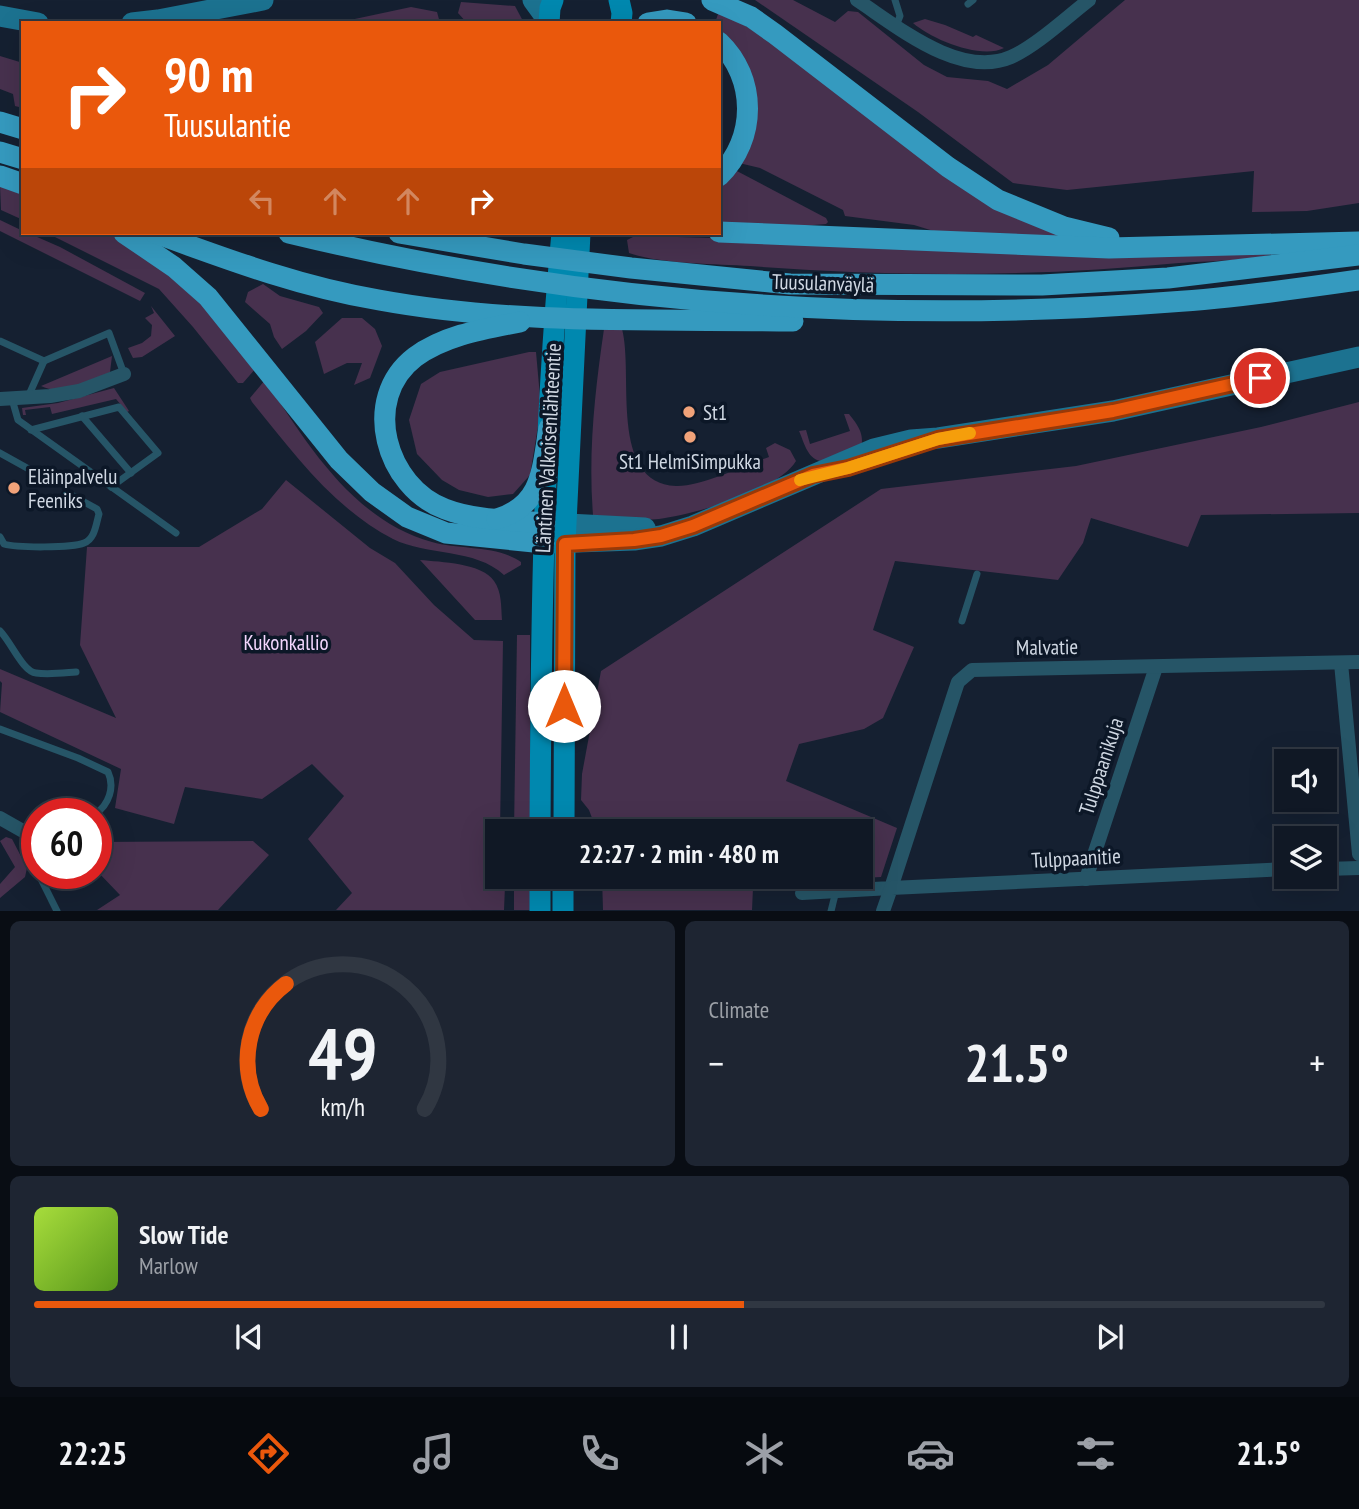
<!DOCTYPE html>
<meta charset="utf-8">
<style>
body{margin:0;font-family:"PT Sans Narrow",sans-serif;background:#1e2532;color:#f1f3f6;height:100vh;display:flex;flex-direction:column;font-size:26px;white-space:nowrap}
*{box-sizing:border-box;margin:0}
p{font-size:23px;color:#9ca0a7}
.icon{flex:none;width:38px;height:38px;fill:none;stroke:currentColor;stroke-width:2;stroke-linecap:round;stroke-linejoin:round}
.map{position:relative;height:911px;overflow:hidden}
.details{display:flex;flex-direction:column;gap:10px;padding:10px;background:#090d14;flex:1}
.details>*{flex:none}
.top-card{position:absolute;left:21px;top:21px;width:700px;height:214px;border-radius:0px;box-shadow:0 7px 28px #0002,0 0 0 2px #303742;background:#ea580c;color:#fff;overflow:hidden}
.buttons{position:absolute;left:1274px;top:749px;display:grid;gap:14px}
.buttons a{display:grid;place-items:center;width:63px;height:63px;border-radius:0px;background:#101825;box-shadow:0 7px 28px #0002,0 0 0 2px #303742;font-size:35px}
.speed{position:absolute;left:21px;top:798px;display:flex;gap:14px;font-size:35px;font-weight:700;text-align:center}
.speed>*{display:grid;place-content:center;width:91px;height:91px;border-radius:50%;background:#101825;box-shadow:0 7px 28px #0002,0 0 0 2px #303742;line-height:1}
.speed .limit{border:10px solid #d22;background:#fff;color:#111}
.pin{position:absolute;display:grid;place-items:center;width:60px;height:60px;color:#fff;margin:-30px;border:4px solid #fff;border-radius:50%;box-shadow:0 2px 7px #0007}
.me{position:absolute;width:77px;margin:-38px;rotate:0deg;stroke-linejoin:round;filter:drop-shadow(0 0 5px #0008)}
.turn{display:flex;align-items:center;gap:24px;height:147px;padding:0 28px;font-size:32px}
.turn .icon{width:91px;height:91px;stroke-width:2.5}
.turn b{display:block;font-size:49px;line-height:60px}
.lanes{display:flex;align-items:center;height:66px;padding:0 28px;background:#0003;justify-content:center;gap:35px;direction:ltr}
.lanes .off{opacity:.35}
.big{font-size:52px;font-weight:600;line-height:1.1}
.details .tile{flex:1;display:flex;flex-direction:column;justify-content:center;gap:10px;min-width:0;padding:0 24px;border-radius:10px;background:#1e2532}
.details .dial{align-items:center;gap:0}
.dial svg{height:182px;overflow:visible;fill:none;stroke:#303742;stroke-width:7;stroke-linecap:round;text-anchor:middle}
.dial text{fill:#f1f3f6;stroke:none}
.song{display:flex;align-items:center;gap:21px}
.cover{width:84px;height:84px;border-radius:10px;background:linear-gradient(135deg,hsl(80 70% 55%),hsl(90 70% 35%))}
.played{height:7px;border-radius:4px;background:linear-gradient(90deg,#ea580c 55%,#303742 55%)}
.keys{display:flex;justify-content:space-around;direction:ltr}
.heat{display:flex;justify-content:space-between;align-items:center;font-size:38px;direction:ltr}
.details .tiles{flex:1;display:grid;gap:10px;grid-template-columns:1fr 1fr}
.tile:last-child{grid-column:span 2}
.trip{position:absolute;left:485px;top:819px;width:388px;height:70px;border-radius:0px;background:#101825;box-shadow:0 7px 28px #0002,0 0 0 2px #303742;font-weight:600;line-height:70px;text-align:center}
.dock{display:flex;height:112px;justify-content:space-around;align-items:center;background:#060a0f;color:#9ca0a7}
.dock .icon{width:49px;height:49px}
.dock .active{color:#ea580c}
.dock b{font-size:32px;color:#f1f3f6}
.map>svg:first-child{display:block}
.green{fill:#47314e}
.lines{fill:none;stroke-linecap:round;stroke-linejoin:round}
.service{stroke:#265567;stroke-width:7}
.minor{stroke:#265567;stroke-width:14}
.secondary{stroke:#1c7290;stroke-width:21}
.primary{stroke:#0088af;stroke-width:21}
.motorway{stroke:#359abf;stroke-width:21}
.route-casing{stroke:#983908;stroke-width:18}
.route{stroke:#ea580c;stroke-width:12}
.slow{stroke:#f59e0b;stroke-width:12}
.poi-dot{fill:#f0a279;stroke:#0c1727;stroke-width:2.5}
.labels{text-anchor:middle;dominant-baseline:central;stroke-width:7;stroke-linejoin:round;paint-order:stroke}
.street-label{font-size:21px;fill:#d0d8e3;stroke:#0c1727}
.poi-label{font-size:21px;fill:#d0d8e3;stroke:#0c1727;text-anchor:start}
.park-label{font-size:21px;fill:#f3d6fd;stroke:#0c1727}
</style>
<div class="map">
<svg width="1359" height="911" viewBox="0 0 1359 911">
<rect width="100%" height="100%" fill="#152031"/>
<!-- green -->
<g class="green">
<polygon points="755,0 793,0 835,22 848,11 858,12 924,65 947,77 988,81 1007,89 1048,65 1125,0 1359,0 1359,203 1307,211 1252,212 1254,171 1067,190 1013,183 918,112"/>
<polygon points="461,2 515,6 524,23 467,23 458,13"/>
<polygon points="411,7 437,12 440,23 336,23"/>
<polygon points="719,11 735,19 1075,240 940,233 914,225 845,216 843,210 760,168 739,163 752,135 719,33 719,23 715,23"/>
<path d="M 925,19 L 945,25 L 973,37 L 976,35 L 1004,48 C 981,60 931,39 913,23 Z"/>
<polygon points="0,56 23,63 23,108 15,106 13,94 0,89"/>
<polygon points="735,170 826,218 828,222 826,224 789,227 719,225 719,189"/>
<polygon points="0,185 23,195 23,220 1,210"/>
<polygon points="0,220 23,231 23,233 28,233 60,247 145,293 140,301 0,231"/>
<polygon points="47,233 108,233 139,251 164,271 208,310 256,368 243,383 238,383 193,327 159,289"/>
<path d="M 643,236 L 1274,254 C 1248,261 1207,261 1179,263 C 1036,277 893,277 750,266 C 716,264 660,264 629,253 L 627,240 L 633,237 Z"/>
<polygon points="263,284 280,296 319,307 323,313 306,331 282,349 274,337 270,324 245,302 248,292"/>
<polygon points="151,306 175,336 142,357 133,358 128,348 142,343 151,336 152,325 145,318 154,313"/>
<polygon points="342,318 362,318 375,329 382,346 370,378 354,385 362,363 347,363 324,374 315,342"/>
<path d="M 604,329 L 622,329 C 634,374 608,483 676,486 C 700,487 746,465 769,457 L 766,448 L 775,443 L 790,450 L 796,461 C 777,492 694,514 659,519 C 638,521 614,518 593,515 C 588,453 595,390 604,329 Z"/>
<polygon points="529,352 536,352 541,408 530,475 513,494 488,497 459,490 442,480 417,454 409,420 421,384 440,372"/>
<path d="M 112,356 L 110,372 C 93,382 60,396 41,386 Z"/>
<path d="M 265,380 C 308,445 353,520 432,542 C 460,550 497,545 521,562 L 521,565 L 504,575 C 475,548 427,556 393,539 C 333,508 293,452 252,402 L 250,398 Z"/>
<polygon points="114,388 129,411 127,412 116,399 52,414 50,407 25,410 26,415 23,415 22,408 58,403"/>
<polygon points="1359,402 1359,513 1201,515 1188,547 1091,518 1083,543 1058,580 895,561 873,630 914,647 883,718 864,729 799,744 786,781 897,828 881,877 841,879 802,891 753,888 752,910 603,910 602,877 861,877 861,831 814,831 792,817 773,831 597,831 589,810 581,800 582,774 601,671 881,489 1076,466 1261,427"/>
<path d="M 844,414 L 849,414 C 857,424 865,434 861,448 L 820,461 C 807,458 804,442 799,431 L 806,430 L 810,444 L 850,431 Z"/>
<polygon points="286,480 370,548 395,563 434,605 474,640 503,641 500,831 497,831 497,877 505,886 504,910 336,910 352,893 308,839 344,796 312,764 262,799 185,787 174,824 115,808 121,769 0,712 2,683 0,681 0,669 116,718 80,645 87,547 199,547 262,509"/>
<path d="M 420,560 C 441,562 482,563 494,581 C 502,592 501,607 502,620 L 475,620 Z"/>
<polygon points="517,635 530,635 530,831 514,831"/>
<polygon points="6,837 12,839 27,868 25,877 0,898 0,884 15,867 0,841"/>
<polygon points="253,841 269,855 218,910 97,910 120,895 96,870 96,842"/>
<rect x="514" y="877" width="16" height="33"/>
</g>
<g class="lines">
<!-- service -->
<g class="service">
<polyline points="895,0 900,16 896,26"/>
<polyline points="968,4 973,0"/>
<polyline points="0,341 44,361 109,333 124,374"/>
<polyline points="28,397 44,361"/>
<polyline points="12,399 18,420 176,533"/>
<polyline points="82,416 131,473"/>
<polyline points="31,430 119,407 158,453 111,487"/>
<polyline points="0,453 45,478"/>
<path d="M 0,537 L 4,544 C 17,548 72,548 84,543 C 95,539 96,524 99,514 L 97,509 L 66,492"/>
<polyline points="962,621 977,574"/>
<path d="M 0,631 C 11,642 23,672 36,673 C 48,675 63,673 76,672"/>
<path d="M 0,729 L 78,758 L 108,772 C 115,787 109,805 95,814"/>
<polyline points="37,858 37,869"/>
<polyline points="38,873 57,911"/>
<polyline points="831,911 836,891"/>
</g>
<!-- minor -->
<g class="minor">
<path d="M 857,0 C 898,27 960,79 1011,57 C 1036,46 1067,17 1089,0"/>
<polyline points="0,399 50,396 79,391 124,374"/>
<polyline points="1341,663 1359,854"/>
<polyline points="0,818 37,839"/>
<polyline points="1325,869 1359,868"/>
<polyline points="1086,879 1156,667"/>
<polyline points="802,893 891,888 955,691 958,682 972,670 1359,662"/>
<polyline points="883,911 891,888 1286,869"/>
</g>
<!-- secondary -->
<g class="secondary">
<polyline points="533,0 549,22"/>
<polyline points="0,16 38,23"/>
<polyline points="132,23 158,20 263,0"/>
<polyline points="548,523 645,528"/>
<polyline points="549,543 634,540 661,536 693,526 874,449 911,440 938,438 1113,411 1359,357"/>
</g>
<!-- primary -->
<g class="primary">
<polyline points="619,0 622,13 621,23"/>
<polyline points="549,23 550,8 553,0"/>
<path d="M 540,831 C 541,632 543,431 562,233"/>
<polyline points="564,831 565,544 580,233"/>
<polyline points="540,911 540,877"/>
<polyline points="563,911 563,877"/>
</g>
<!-- motorway -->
<g class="motorway">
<polyline points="712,0 751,17 775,34 948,167 998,200 1064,227 1109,238"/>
<polyline points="648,23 667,20 686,23"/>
<path d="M 719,42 C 757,78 757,139 719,176"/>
<polyline points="0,122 23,129"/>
<polyline points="0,152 23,159"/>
<polyline points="0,176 23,184"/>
<polyline points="719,232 1109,248 1359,242"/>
<polyline points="124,233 174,267 208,297 339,460 372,492 407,517 446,533 544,543"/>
<path d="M 155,233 C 229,260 301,287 379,300 C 515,325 655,319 793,321"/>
<path d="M 289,233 C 578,303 875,325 1171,302 C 1233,298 1297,289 1359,280"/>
<polyline points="399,233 524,254 631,268 790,284 1042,285 1168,278 1359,255"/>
<path d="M 520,322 C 484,329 445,335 415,357 C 360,399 386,487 445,509 C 476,521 513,520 545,523"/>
<path d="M 497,519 C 543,505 542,469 549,428"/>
</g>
</g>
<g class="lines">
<!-- route casing -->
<g class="route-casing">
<polyline id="route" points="564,706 565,544 634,540 661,536 693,526 813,475 848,468 938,439 1113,411 1260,378"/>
</g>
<!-- route -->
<use href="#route" class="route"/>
<!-- slow -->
<polyline class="slow" points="800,480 848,468 938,439 970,433"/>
</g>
<!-- markers -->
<g class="poi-dot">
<circle cx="689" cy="412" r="7"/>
<circle cx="690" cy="437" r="7"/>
<circle cx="14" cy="488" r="7"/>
</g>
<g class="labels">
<!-- street labels -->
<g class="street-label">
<text transform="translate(823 283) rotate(2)">Tuusulanväylä</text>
<text transform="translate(548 448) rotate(-87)">Läntinen Valkoisenlähteentie</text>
<text transform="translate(1047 647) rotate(-1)">Malvatie</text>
<text transform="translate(1101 766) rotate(-72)">Tulppaanikuja</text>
<text transform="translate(1076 858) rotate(-3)">Tulppaanitie</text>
</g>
<!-- poi labels -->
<g class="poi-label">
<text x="703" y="412">St1</text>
<text x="690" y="461" text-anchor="middle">St1 HelmiSimpukka</text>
<text x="28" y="476">Eläinpalvelu<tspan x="28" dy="24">Feeniks</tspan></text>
</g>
<!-- park labels -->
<g class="park-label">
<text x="286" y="642">Kukonkallio</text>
</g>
</g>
</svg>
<div class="buttons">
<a><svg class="icon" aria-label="sound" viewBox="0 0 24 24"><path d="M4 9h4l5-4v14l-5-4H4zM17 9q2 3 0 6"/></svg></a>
<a><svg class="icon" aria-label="layers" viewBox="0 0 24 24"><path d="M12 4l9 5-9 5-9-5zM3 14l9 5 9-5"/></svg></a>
</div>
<div class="speed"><div class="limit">60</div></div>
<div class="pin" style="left:1260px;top:378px;background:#d93025"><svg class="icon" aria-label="arrive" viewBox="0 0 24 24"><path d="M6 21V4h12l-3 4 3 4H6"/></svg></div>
<svg class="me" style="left:564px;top:706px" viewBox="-20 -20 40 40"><circle r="19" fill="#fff"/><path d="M0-13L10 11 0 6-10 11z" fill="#ea580c"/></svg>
<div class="trip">22:27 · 2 min · 480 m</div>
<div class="top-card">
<div class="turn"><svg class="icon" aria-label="right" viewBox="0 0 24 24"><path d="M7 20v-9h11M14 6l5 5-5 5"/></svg><div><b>90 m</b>Tuusulantie</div></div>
<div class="lanes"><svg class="icon off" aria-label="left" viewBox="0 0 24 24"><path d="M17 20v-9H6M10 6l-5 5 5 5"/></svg><svg class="icon off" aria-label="ahead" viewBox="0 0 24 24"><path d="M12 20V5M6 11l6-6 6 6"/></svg><svg class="icon off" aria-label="ahead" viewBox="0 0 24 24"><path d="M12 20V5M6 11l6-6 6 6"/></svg><svg class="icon" aria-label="right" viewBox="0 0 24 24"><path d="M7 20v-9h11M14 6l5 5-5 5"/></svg></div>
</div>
</div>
<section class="details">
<div class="tiles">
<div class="tile dial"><svg viewBox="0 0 100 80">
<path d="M14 69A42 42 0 1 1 86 69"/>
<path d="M14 69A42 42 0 0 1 25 14" stroke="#ea580c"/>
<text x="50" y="56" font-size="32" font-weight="700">49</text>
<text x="50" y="72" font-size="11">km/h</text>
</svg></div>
<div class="tile"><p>Climate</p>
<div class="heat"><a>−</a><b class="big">21.5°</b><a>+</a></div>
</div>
<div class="tile">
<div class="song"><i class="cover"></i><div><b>Slow Tide</b><p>Marlow</p></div></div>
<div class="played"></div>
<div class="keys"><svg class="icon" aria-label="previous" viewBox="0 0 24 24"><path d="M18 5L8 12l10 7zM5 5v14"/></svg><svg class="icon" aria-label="pause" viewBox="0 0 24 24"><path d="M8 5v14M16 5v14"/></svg><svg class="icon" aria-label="next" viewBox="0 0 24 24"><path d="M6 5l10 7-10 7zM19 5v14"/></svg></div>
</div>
</div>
</section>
<nav class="dock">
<b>22:25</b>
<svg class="icon active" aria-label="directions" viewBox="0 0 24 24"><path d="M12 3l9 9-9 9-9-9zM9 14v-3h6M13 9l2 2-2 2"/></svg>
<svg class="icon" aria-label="music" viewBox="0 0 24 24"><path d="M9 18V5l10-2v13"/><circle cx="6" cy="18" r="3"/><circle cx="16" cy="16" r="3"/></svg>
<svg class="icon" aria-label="phone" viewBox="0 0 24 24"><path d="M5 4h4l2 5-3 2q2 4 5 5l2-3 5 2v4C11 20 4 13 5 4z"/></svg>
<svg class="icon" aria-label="climate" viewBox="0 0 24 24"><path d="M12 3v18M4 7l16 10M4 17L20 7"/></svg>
<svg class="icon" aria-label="car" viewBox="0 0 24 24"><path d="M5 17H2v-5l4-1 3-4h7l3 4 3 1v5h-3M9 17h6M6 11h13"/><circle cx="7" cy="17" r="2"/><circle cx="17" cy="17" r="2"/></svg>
<svg class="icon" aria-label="filters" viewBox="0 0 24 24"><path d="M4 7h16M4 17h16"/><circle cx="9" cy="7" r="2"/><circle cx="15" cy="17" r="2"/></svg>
<b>21.5°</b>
</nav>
